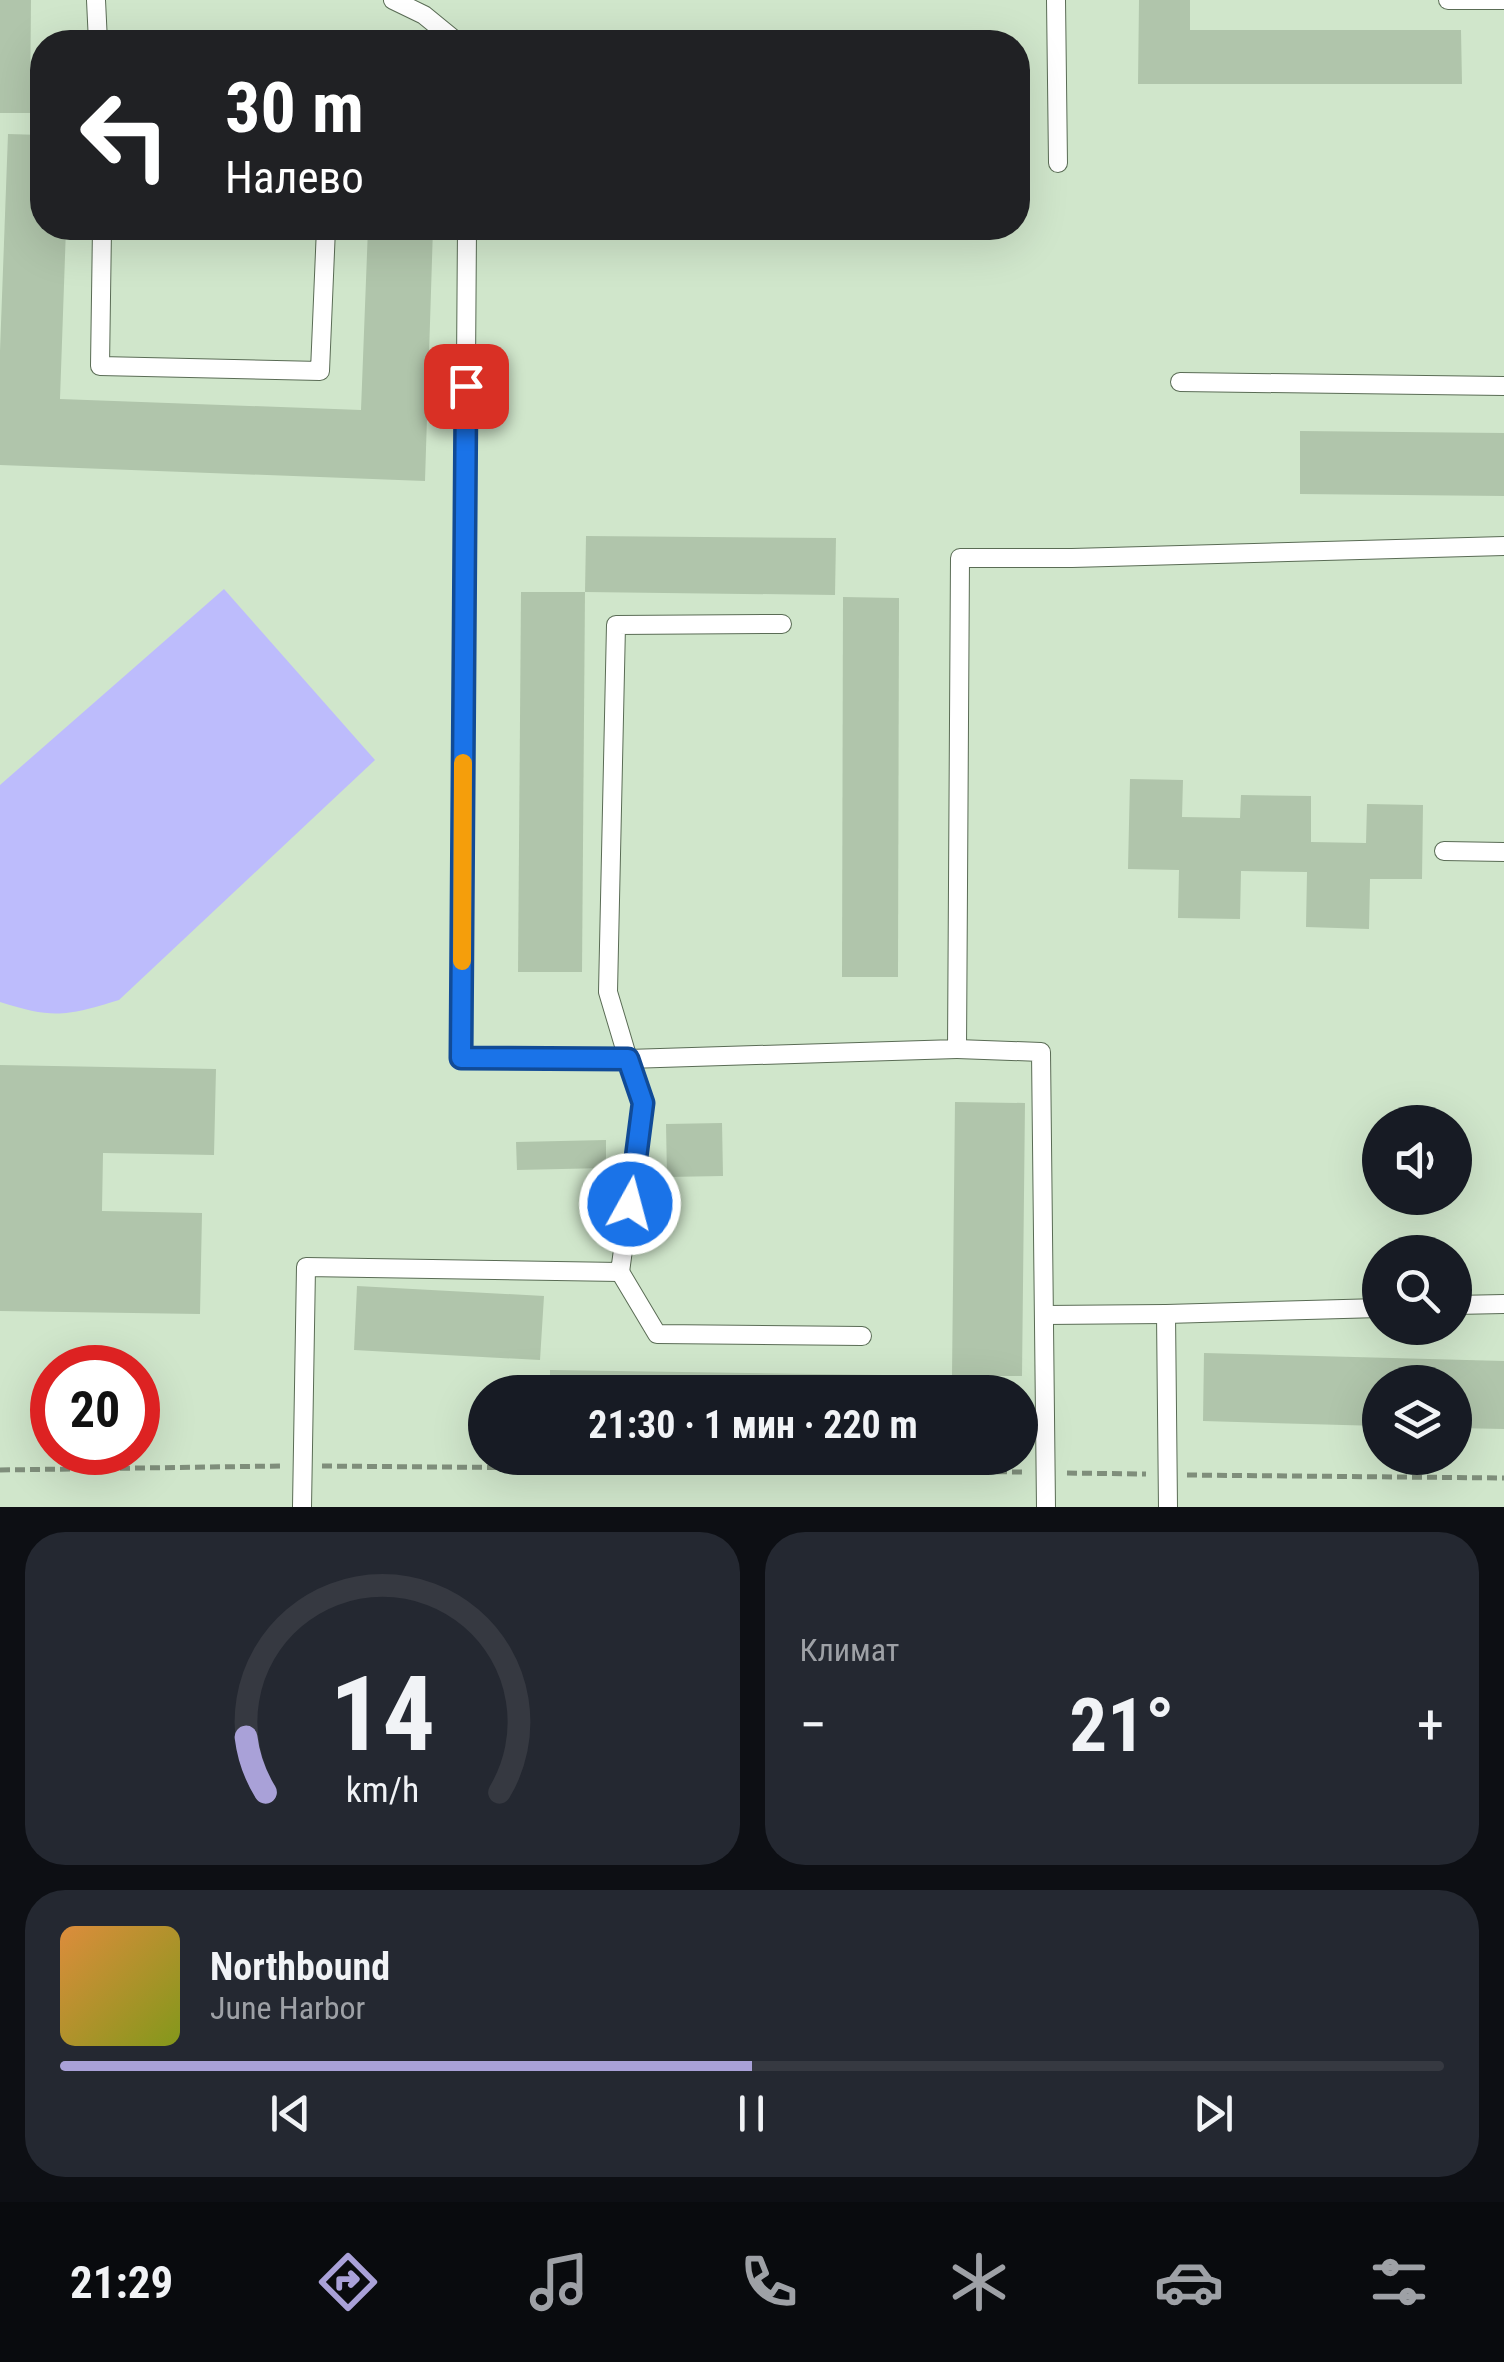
<!DOCTYPE html>
<html lang="ru">
<meta charset="utf-8">
<style>
body{margin:0;font-family:"Roboto Condensed",sans-serif;background:#242831;color:#f1f3f6;height:100vh;display:flex;flex-direction:column;font-size:38px;white-space:nowrap}
*{box-sizing:border-box;margin:0}
p{font-size:32px;color:#9ea1a6}
.icon{flex:none;width:55px;height:55px;fill:none;stroke:currentColor;stroke-width:2;stroke-linecap:round;stroke-linejoin:round}
.map{position:relative;height:1507px;overflow:hidden}
.side{display:flex;flex-direction:column;gap:25px;padding:25px;background:#0d0f14;flex:1}
.side>*{flex:none}
.top-card{position:absolute;left:30px;top:30px;width:1000px;height:210px;border-radius:40px;box-shadow:0 10px 40px #0002;background:#202124;color:#fff;overflow:hidden}
.buttons{position:absolute;left:1362px;top:1105px;display:grid;gap:20px}
.buttons a{display:grid;place-items:center;width:110px;height:110px;border-radius:50%;background:#171b24;box-shadow:0 10px 40px #0002;font-size:50px}
.speed{position:absolute;left:30px;top:1345px;display:flex;gap:20px;font-size:50px;font-weight:700;text-align:center}
.speed>*{display:grid;place-content:center;width:130px;height:130px;border-radius:50%;background:#171b24;box-shadow:0 10px 40px #0002;line-height:1}
.speed .limit{border:15px solid #d22;background:#fff;color:#111}
.pin{position:absolute;display:grid;place-items:center;width:85px;height:85px;color:#fff;margin:-42px;border-radius:20px;box-shadow:0 5px 15px #0006}
.me{position:absolute;width:110px;margin:-55px;rotate:7deg;stroke-linejoin:round;filter:drop-shadow(0 0 8px #0008)}
.turn{display:flex;align-items:center;gap:35px;height:210px;padding:0 30px;font-size:45px}
.turn .icon{width:130px;height:130px;stroke-width:2.5}
.turn b{display:block;font-size:70px;line-height:85px}
.big{font-size:75px;font-weight:700;line-height:1.1}
.side .widget{flex:1;display:flex;flex-direction:column;justify-content:center;gap:15px;min-width:0;padding:0 35px;border-radius:40px;background:#242831}
.side .dial{align-items:center;gap:0}
.dial svg{height:260px;overflow:visible;fill:none;stroke:#363941;stroke-width:7;stroke-linecap:round;text-anchor:middle}
.dial text{fill:#f1f3f6;stroke:none}
.song{display:flex;align-items:center;gap:30px}
.cover{width:120px;height:120px;border-radius:15px;background:linear-gradient(135deg,hsl(30 70% 55%),hsl(70 70% 35%))}
.played{height:10px;border-radius:5px;background:linear-gradient(90deg,#a9a1d8 50%,#363941 50%)}
.keys{display:flex;justify-content:space-around;direction:ltr}
.heat{display:flex;justify-content:space-between;align-items:center;font-size:55px;direction:ltr}
.side .tiles{flex:1;display:grid;gap:25px;grid-template-columns:1fr 1fr}
.widget:last-child{grid-column:span 2}
.trip{position:absolute;left:468px;top:1375px;width:570px;height:100px;border-radius:50px;background:#171b24;box-shadow:0 10px 40px #0002;font-weight:700;line-height:100px;text-align:center}
.tab-bar{display:flex;height:160px;justify-content:space-around;align-items:center;background:#090b0e;color:#9ea1a6}
.tab-bar .icon{width:70px;height:70px}
.tab-bar .active{color:#a9a1d8}
.tab-bar b{font-size:45px;color:#f1f3f6}
.map>svg:first-child{display:block}
.green{fill:#bdbcfc}
.building{fill:#b0c5ab}
.lines{fill:none;stroke-linecap:round;stroke-linejoin:round}
.lane-casing{stroke:#5a6c55;stroke-width:20}
.path{stroke:#7f8e7b;stroke-width:5;stroke-dasharray:10 5;stroke-linecap:butt}
.lane{stroke:#fff;stroke-width:18}
.route-casing{stroke:#114b97;stroke-width:25}
.route{stroke:#1a73e8;stroke-width:18}
.slow{stroke:#f59e0b;stroke-width:18}
</style>
<div class="map">
<svg width="1504" height="1507" viewBox="0 0 1504 1507">
<rect width="100%" height="100%" fill="#d0e6cb"/>
<!-- green -->
<path class="green" d="M 224,589 L 375,760 L 119,1000 C 67,1016 53,1019 0,1002 L 0,785 Z"/>
<!-- building -->
<g class="building">
<polygon points="0,0 31,0 30,113 0,113"/>
<polygon points="1139,0 1190,0 1190,30 1461,30 1462,84 1138,84"/>
<polygon points="8,134 42,135 42,228 66,228 60,399 361,410 368,228 433,228 425,481 0,465 0,351"/>
<polygon points="1300,431 1504,433 1504,496 1300,494"/>
<polygon points="586,536 836,538 835,595 585,592"/>
<polygon points="521,592 585,592 582,972 518,972"/>
<polygon points="843,597 899,598 898,977 842,977"/>
<polygon points="1130,779 1183,780 1182,817 1240,818 1241,795 1311,796 1311,842 1366,843 1367,804 1423,805 1422,879 1370,879 1369,929 1306,927 1307,872 1241,871 1240,919 1178,918 1179,870 1128,869"/>
<polygon points="0,1065 216,1069 214,1155 103,1153 102,1211 202,1213 200,1314 0,1311"/>
<polygon points="955,1102 1025,1103 1022,1376 952,1376 952,1392 550,1392 550,1370 952,1376"/>
<polygon points="722,1123 723,1176 667,1177 666,1124"/>
<polygon points="606,1140 606,1168 517,1170 516,1142"/>
<polygon points="357,1286 544,1296 540,1360 354,1350"/>
<polygon points="1204,1353 1504,1361 1504,1429 1455,1428 1455,1382 1380,1382 1380,1426 1203,1421"/>
</g>
<g class="lines">
<!-- lane casing -->
<g class="lane-casing">
<g id="lane">
<polyline points="96,0 98,42"/>
<polyline points="393,0 424,15 457,42"/>
<polyline points="1056,0 1058,163"/>
<polyline points="1448,0 1504,0"/>
<polyline points="102,228 100,366 320,371 326,228"/>
<polyline points="1180,382 1504,386"/>
<polyline points="782,624 616,625 608,992 628,1059 957,1049 960,558 1072,558 1504,546"/>
<polyline points="1444,851 1504,852"/>
<polyline points="957,1049 1041,1052 1046,1507"/>
<polyline points="620,1272 657,1334 862,1336"/>
<polyline points="1455,1305 1504,1304"/>
<polyline points="1044,1315 1166,1314"/>
<polyline points="302,1507 306,1267 620,1272 643,1103 628,1059 461,1057 467,228"/>
<polyline points="1168,1507 1166,1314 1380,1308"/>
</g>
</g>
<!-- path -->
<g class="path">
<polyline points="322,1466 1026,1472"/>
<polyline points="0,1470 281,1466"/>
<polyline points="1067,1473 1146,1474"/>
<polyline points="1187,1475 1504,1478"/>
</g>
<!-- lane -->
<use href="#lane" class="lane"/>
</g>
<g class="lines">
<!-- route casing -->
<g class="route-casing">
<polyline id="route" points="466,386 461,1058 628,1059 643,1103 630,1204"/>
</g>
<!-- route -->
<use href="#route" class="route"/>
<!-- slow -->
<polyline class="slow" points="462,961 463,763"/>
</g>
</svg>
<div class="buttons">
<a><svg class="icon" aria-label="sound" viewBox="0 0 24 24"><path d="M4 9h4l5-4v14l-5-4H4zM17 9q2 3 0 6"/></svg></a>
<a><svg class="icon" aria-label="search" viewBox="0 0 24 24"><circle cx="10" cy="10" r="6"/><path d="M15 15l6 6"/></svg></a>
<a><svg class="icon" aria-label="layers" viewBox="0 0 24 24"><path d="M12 4l9 5-9 5-9-5zM3 14l9 5 9-5"/></svg></a>
</div>
<div class="speed"><div class="limit">20</div></div>
<div class="pin" style="left:466px;top:386px;background:#d93025"><svg class="icon" aria-label="arrive" viewBox="0 0 24 24"><path d="M6 21V4h12l-3 4 3 4H6"/></svg></div>
<svg class="me" style="left:630px;top:1204px" viewBox="-20 -20 40 40"><circle r="17" fill="#1a73e8" stroke="#fff" stroke-width="3"/><path d="M0-11L8 9 0 5-8 9z" fill="#fff"/></svg>
<div class="trip">21:30 · 1 мин · 220 m</div>
<div class="top-card">
<div class="turn"><svg class="icon" aria-label="left" viewBox="0 0 24 24"><path d="M17 20v-9H6M10 6l-5 5 5 5"/></svg><div><b>30 m</b>Налево</div></div>
</div>
</div>
<section class="side">
<div class="tiles">
<div class="widget dial"><svg viewBox="0 0 100 80">
<path d="M14 69A42 42 0 1 1 86 69"/>
<path d="M14 69A42 42 0 0 1 8 52" stroke="#a9a1d8"/>
<text x="50" y="56" font-size="32" font-weight="700">14</text>
<text x="50" y="72" font-size="11">km/h</text>
</svg></div>
<div class="widget"><p>Климат</p>
<div class="heat"><a>−</a><b class="big">21°</b><a>+</a></div>
</div>
<div class="widget">
<div class="song"><i class="cover"></i><div><b>Northbound</b><p>June Harbor</p></div></div>
<div class="played"></div>
<div class="keys"><svg class="icon" aria-label="previous" viewBox="0 0 24 24"><path d="M18 5L8 12l10 7zM5 5v14"/></svg><svg class="icon" aria-label="pause" viewBox="0 0 24 24"><path d="M8 5v14M16 5v14"/></svg><svg class="icon" aria-label="next" viewBox="0 0 24 24"><path d="M6 5l10 7-10 7zM19 5v14"/></svg></div>
</div>
</div>
</section>
<nav class="tab-bar">
<b>21:29</b>
<svg class="icon active" aria-label="directions" viewBox="0 0 24 24"><path d="M12 3l9 9-9 9-9-9zM9 14v-3h6M13 9l2 2-2 2"/></svg>
<svg class="icon" aria-label="music" viewBox="0 0 24 24"><path d="M9 18V5l10-2v13"/><circle cx="6" cy="18" r="3"/><circle cx="16" cy="16" r="3"/></svg>
<svg class="icon" aria-label="phone" viewBox="0 0 24 24"><path d="M5 4h4l2 5-3 2q2 4 5 5l2-3 5 2v4C11 20 4 13 5 4z"/></svg>
<svg class="icon" aria-label="climate" viewBox="0 0 24 24"><path d="M12 3v18M4 7l16 10M4 17L20 7"/></svg>
<svg class="icon" aria-label="car" viewBox="0 0 24 24"><path d="M5 17H2v-5l4-1 3-4h7l3 4 3 1v5h-3M9 17h6M6 11h13"/><circle cx="7" cy="17" r="2"/><circle cx="17" cy="17" r="2"/></svg>
<svg class="icon" aria-label="filters" viewBox="0 0 24 24"><path d="M4 7h16M4 17h16"/><circle cx="9" cy="7" r="2"/><circle cx="15" cy="17" r="2"/></svg>
</nav>
